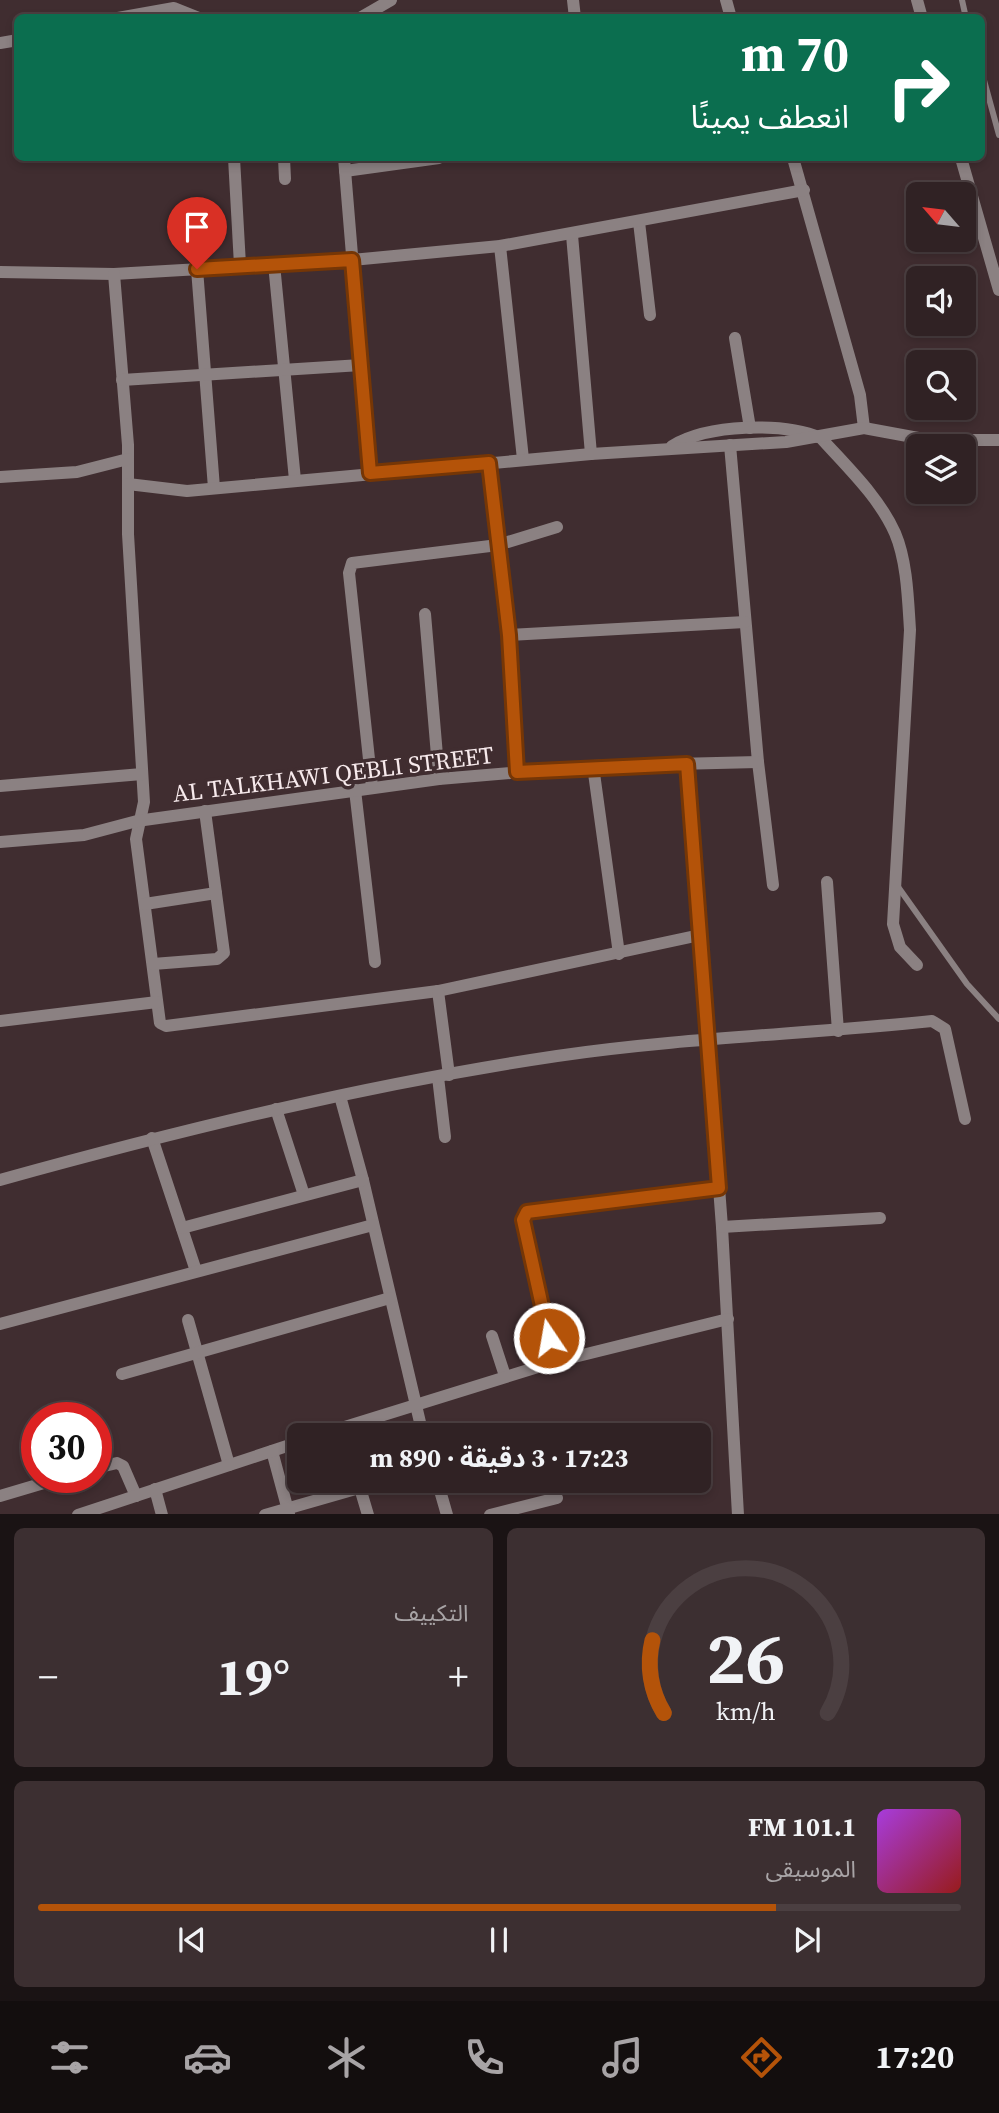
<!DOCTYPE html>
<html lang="ar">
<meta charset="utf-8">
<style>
body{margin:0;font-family:"Source Serif 4","Noto Sans Arabic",serif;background:#3c2f31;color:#f1f3f6;direction:rtl;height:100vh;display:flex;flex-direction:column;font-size:26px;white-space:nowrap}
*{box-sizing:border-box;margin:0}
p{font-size:23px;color:#a8a4a6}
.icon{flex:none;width:38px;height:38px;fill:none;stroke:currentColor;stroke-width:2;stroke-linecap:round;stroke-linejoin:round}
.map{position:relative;height:1514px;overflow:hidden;direction:ltr}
.sheet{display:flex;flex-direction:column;gap:14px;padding:14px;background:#1a1314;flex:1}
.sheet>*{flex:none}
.banner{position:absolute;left:14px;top:14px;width:971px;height:147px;border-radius:10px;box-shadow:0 4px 10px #0003,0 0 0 2px #4b3f41;direction:rtl;background:#0b6e4f;color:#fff;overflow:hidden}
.needle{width:46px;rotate:298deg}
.fabs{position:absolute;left:906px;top:182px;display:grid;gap:14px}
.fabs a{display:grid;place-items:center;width:70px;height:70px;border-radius:10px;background:#302224;box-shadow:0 4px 10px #0003,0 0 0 2px #4b3f41;font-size:35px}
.speed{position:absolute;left:21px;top:1402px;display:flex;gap:14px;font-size:35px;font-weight:700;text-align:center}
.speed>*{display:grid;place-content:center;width:91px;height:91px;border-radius:50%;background:#302224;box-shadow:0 4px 10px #0003,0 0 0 2px #4b3f41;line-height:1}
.speed .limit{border:10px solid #d22;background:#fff;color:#111}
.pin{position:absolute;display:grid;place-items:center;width:60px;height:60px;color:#fff;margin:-72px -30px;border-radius:50% 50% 50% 0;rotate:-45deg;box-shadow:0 0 7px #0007}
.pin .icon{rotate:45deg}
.me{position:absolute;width:77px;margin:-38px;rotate:348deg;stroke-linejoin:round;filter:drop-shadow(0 0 5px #0008)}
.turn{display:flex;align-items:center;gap:24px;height:147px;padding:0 21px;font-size:32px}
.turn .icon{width:91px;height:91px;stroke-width:2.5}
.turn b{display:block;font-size:49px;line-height:60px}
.big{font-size:52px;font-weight:700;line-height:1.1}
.sheet .tile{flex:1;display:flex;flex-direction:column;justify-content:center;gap:10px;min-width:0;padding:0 24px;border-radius:10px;background:#3c2f31}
.sheet .dial{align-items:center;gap:0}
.dial svg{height:182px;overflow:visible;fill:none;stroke:#4b3f41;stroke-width:7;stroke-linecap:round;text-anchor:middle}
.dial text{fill:#f1f3f6;stroke:none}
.song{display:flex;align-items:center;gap:21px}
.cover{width:84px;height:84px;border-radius:10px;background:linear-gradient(135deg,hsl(280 70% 55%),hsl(0 70% 35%))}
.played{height:7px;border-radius:4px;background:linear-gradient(90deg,#b45309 80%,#4b3f41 80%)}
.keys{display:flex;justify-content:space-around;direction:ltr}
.heat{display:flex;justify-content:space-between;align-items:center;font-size:38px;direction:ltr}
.sheet .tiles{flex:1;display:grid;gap:14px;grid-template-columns:1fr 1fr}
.tile:last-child{grid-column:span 2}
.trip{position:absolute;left:287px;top:1423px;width:424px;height:70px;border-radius:10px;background:#302224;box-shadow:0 4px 10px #0003,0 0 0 2px #4b3f41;font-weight:700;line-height:70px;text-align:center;direction:rtl}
.menu{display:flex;height:112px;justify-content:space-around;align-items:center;background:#130e0e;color:#a8a4a6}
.menu .icon{width:49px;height:49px}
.menu .on{color:#b45309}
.menu b{font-size:32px;color:#f1f3f6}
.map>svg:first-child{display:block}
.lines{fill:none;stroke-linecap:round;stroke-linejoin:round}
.service{stroke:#8b8182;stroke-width:6}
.minor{stroke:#8b8182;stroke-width:12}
.route-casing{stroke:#753606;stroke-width:18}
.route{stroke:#b45309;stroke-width:12}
.labels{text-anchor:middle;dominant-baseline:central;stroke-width:7;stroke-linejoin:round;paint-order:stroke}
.street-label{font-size:24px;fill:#f7eaec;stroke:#402d30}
</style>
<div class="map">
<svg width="999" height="1515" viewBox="0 0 999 1515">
<rect width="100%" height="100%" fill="#402d30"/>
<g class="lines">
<!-- service -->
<g class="service">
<polyline points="962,0 966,18"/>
<polyline points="982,73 999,135"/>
<polyline points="896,884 967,984 999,1019"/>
</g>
<!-- minor -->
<g class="minor">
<polyline points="573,0 575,18"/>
<polyline points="726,0 731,18"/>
<polyline points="917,0 922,18"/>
<polyline points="118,18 174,8 199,18"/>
<polyline points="360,18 391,0"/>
<polyline points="0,43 18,40"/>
<polyline points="234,158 240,265"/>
<polyline points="284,158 285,179"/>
<polyline points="344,158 370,473"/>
<polyline points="793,158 860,395 864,428"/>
<polyline points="961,158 999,290"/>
<polyline points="345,171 439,158"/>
<polyline points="639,222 650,315"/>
<polyline points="572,235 591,454"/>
<polyline points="500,246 523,459"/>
<polyline points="274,264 295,480"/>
<polyline points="197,269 214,488"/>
<polyline points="0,272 114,274 352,260 500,246 804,190"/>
<polyline points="114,274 128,445 128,534 144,802 136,839 160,1023 166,1026 438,991 700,935"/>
<polyline points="735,338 750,428"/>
<polyline points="122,380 361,365"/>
<polyline points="730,445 758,762 773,885"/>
<path d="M 672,446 C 708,424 783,422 821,438 C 847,467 879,497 895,533 C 907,561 908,599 910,630 L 893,924 L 900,947 L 917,965"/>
<polyline points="489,463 509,635 518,772"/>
<polyline points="0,477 77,472 128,459"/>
<polyline points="128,484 187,491 591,454 786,442 864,428 929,440 999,440"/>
<polyline points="425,614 439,779"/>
<polyline points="509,635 745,622"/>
<polyline points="687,764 722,1227 738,1515"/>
<polyline points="593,766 619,954"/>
<polyline points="0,786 142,774"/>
<polyline points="372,787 349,573 352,563 498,545 557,527"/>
<polyline points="355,790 375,962"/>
<polyline points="0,842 84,835 137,821 439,779 593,766 758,762"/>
<polyline points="827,882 838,1031"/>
<polyline points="145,904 216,893"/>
<polyline points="153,964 217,959 224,953 205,811"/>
<polyline points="438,991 449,1075"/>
<polyline points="0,1021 157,1002"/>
<polyline points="438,1077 445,1137"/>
<polyline points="340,1096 363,1180 423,1435"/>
<polyline points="276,1109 304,1195"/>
<polyline points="152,1138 196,1271"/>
<path d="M 0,1180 C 184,1129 369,1084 557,1056 C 681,1038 807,1034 932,1021 L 945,1029 L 965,1119"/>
<polyline points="722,1227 880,1218"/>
<polyline points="182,1228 363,1180"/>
<polyline points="188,1320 229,1465"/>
<polyline points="0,1324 373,1225"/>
<polyline points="492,1336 505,1376"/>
<polyline points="554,1362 524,1215 532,1210 719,1188"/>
<polyline points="122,1374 390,1298"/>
<polyline points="319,1435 554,1362 728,1319"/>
<polyline points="272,1451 289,1514"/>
<polyline points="96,1468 117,1463 123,1466 136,1496"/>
<polyline points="437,1480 447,1515"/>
<polyline points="360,1488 368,1515"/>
<polyline points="155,1489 162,1515"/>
<polyline points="0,1496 64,1477"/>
<polyline points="78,1515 299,1442"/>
<polyline points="265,1515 387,1480"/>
<polyline points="490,1515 557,1498"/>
</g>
</g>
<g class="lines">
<!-- route casing -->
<g class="route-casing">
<polyline id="route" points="197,269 352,260 370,473 489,463 509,635 517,772 687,764 719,1188 527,1212 523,1220 549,1338"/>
</g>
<!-- route -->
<use href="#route" class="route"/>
</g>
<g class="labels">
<!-- street labels -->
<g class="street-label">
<text transform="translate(333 774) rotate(-7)">AL TALKHAWI QEBLI STREET</text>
</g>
</g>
</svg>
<div class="fabs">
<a><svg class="needle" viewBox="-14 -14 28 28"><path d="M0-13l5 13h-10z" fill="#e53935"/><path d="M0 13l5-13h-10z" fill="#a8a4a6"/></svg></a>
<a><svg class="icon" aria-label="sound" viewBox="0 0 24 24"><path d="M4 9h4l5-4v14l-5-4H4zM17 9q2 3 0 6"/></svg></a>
<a><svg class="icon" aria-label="search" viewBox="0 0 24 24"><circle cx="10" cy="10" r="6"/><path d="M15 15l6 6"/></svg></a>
<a><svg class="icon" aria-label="layers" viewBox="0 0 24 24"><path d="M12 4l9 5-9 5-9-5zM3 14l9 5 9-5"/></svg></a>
</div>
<div class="speed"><div class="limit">30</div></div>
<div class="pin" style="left:197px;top:269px;background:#d93025"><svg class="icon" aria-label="arrive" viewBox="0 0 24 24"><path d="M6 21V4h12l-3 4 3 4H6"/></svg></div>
<svg class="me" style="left:549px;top:1338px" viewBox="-20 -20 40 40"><circle r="17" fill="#b45309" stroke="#fff" stroke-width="3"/><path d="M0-11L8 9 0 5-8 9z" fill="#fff"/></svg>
<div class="trip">17:23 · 3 دقيقة · 890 m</div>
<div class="banner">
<div class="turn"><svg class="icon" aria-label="right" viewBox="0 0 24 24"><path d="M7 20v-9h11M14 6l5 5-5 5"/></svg><div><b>70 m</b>انعطف يمينًا</div></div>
</div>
</div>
<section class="sheet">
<div class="tiles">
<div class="tile dial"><svg viewBox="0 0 100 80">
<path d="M14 69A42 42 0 1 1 86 69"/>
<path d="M14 69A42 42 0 0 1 9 37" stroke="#b45309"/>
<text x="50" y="56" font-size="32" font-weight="700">26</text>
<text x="50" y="72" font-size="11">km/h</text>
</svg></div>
<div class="tile"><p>التكييف</p>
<div class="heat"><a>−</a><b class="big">19°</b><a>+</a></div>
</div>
<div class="tile">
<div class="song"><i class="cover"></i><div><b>101.1 FM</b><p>الموسيقى</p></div></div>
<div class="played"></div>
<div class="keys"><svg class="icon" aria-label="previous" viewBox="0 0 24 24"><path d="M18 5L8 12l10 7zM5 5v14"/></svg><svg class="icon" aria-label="pause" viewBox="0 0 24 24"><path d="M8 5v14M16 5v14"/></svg><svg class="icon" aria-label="next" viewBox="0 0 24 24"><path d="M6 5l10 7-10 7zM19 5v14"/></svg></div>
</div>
</div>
</section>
<nav class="menu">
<b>17:20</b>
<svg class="icon on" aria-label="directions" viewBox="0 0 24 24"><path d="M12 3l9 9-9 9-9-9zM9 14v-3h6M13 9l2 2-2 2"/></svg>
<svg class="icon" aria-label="music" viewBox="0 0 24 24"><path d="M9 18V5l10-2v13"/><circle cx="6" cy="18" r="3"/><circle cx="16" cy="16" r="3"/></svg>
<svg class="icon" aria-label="phone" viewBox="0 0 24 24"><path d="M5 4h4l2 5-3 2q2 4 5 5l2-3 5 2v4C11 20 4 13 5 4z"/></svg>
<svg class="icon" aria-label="climate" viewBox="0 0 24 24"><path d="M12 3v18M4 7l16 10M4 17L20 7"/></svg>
<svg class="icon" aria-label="car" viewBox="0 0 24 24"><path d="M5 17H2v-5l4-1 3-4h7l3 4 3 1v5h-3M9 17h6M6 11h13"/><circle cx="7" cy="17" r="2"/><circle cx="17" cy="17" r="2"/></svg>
<svg class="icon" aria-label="filters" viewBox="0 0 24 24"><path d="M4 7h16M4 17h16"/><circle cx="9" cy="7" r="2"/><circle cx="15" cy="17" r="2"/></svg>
</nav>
